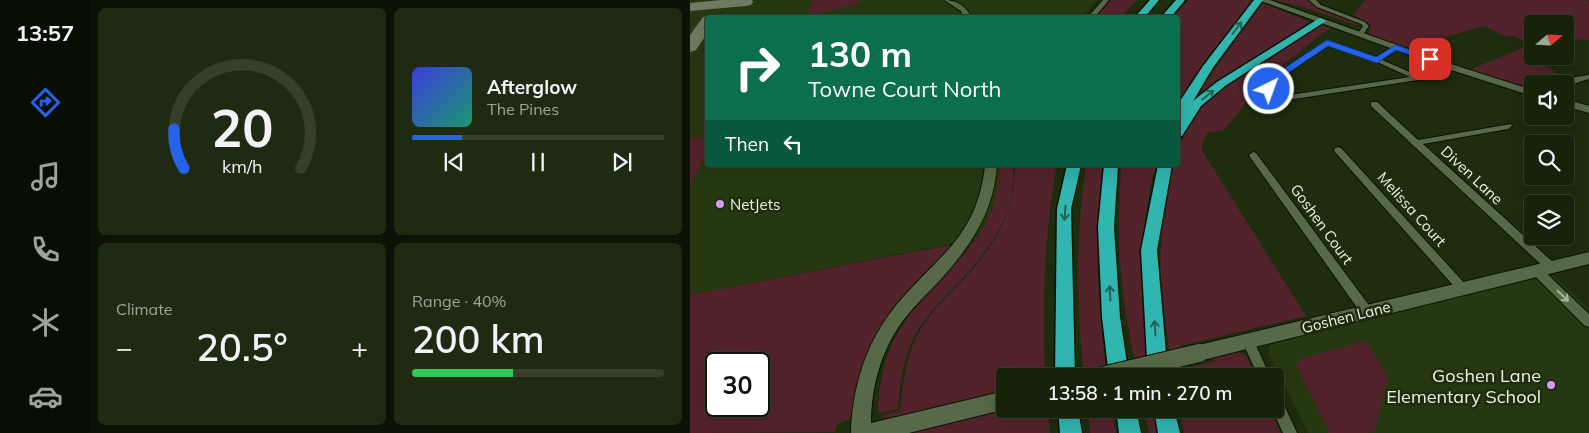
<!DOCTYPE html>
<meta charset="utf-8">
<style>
body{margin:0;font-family:Mulish,sans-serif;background:#1f2a13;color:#f1f3f6;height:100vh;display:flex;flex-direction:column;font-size:19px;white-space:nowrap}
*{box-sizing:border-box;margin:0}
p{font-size:16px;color:#9ea49c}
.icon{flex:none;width:28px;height:28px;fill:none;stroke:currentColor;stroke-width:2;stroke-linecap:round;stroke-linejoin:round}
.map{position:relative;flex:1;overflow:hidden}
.panel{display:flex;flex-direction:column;gap:8px;padding:8px;background:#0c1306;width:600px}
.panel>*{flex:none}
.guide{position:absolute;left:15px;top:15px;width:475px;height:152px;border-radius:5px;box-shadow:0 5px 20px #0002,0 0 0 1px #353f2b;background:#0b6e4f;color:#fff;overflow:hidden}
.needle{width:32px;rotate:71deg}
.buttons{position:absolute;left:834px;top:15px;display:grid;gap:10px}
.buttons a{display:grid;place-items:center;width:50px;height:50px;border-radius:5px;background:#16220a;box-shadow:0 5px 20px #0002,0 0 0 1px #353f2b;font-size:25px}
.speed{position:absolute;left:15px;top:352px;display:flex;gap:10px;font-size:25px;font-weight:700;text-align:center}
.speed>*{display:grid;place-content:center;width:65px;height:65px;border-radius:50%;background:#16220a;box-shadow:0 5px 20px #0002,0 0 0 1px #353f2b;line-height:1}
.speed .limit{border:2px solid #111;border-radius:8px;background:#fff;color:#111}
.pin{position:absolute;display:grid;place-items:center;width:42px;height:42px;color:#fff;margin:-21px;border-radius:10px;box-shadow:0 2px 8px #0006}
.me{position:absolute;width:55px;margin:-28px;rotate:42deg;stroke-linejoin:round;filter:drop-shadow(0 0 4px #0008)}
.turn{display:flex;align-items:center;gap:18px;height:105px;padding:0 20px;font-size:22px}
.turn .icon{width:65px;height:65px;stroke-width:2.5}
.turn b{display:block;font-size:35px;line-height:42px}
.then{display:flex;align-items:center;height:48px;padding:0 20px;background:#0003;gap:10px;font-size:19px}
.big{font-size:38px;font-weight:600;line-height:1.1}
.panel .tile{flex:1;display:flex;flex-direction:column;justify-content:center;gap:8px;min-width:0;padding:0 18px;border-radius:8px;background:#1f2a13}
.panel .dial{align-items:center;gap:0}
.dial svg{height:130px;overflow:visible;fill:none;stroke:#353f2b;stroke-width:7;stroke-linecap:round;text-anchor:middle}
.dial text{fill:#f1f3f6;stroke:none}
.song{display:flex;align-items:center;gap:15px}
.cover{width:60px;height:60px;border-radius:8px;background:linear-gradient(135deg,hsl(240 70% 55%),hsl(160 70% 35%))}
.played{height:5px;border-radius:2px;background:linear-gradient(90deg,#2563eb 20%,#353f2b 20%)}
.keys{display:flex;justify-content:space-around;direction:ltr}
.heat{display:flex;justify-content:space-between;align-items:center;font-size:28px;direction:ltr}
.charge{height:8px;border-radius:4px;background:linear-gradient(90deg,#34c759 40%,#353f2b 0)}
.panel .tiles{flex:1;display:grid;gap:8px;grid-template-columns:repeat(2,1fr)}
.trip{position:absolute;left:306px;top:368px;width:288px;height:50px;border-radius:5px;background:#16220a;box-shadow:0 5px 20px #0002,0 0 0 1px #353f2b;font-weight:600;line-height:50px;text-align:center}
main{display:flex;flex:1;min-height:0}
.menu{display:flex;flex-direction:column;width:90px;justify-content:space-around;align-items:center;background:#090e04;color:#9ea49c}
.menu .icon{width:35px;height:35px}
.menu .active{color:#2563eb}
.menu b{font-size:22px;color:#f1f3f6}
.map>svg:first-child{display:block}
.built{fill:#253811}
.green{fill:#53232b;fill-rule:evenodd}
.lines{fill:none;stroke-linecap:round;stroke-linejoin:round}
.taxiway{fill:#6e7c62;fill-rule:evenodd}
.street-casing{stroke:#071500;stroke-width:2}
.secondary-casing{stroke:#071500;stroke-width:2}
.highway-casing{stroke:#071500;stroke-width:3}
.street{fill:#576948;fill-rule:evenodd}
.secondary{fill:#576948;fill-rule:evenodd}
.highway{fill:#30b5b0;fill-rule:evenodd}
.secondary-bridge-casing{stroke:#071500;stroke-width:20;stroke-linecap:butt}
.secondary-bridge{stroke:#576948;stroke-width:18}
.oneway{stroke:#25634f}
.oneway2{stroke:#a8b69d}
.route{fill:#2563eb;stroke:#184099}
.poi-dot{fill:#d59bfb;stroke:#1d2d0e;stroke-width:2}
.labels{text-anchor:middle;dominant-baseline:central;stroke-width:5;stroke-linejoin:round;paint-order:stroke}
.street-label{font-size:15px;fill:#eaf5e2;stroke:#1d2d0e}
.poi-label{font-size:15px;fill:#eaf5e2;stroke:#1d2d0e;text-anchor:start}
.near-poi-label{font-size:18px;fill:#eaf5e2;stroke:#1d2d0e;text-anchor:end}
</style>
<main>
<nav class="menu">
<b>13:57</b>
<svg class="icon active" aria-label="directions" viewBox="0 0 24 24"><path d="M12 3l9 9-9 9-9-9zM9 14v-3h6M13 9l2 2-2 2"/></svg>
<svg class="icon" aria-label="music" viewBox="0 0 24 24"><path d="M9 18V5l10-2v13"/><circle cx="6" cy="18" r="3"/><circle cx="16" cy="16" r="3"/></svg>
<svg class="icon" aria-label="phone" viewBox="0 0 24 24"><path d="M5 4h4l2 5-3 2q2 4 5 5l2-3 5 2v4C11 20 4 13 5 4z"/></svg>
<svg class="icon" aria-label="climate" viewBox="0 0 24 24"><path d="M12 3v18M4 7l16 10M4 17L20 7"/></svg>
<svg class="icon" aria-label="car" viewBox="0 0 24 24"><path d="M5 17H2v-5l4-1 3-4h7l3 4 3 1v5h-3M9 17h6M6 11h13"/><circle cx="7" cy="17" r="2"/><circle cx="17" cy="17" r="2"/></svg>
</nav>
<section class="panel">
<div class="tiles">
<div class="tile dial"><svg viewBox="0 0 100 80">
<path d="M14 69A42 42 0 1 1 86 69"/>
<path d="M14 69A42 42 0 0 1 8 45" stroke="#2563eb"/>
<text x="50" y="56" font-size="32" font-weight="700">20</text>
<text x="50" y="72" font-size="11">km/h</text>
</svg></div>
<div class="tile">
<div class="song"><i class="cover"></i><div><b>Afterglow</b><p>The Pines</p></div></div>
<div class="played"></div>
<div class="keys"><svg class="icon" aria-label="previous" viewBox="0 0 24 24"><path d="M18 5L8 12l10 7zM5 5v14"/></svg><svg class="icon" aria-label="pause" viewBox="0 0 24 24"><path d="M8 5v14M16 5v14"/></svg><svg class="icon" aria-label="next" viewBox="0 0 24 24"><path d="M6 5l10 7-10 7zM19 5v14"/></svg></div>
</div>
<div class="tile"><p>Climate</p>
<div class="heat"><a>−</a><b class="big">20.5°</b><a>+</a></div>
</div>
<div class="tile"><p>Range · 40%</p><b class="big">200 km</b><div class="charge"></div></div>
</div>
</section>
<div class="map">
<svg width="899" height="433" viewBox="0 0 899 433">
<rect width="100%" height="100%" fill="#1d2d0e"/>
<!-- built -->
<g class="built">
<polygon points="0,0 407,0 391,18 18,18 17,151 0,153"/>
<polygon points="17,153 18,165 309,165 310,176 307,196 299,217 286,239 0,295 0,186"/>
<polygon points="860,272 899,309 899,433 618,433 580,356 578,348 585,342"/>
</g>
<!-- green -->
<g class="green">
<polygon points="123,0 170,0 167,4 116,17"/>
<polygon points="420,0 447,0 431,17 404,18"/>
<polygon points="498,0 565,0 618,21 620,24 506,98 535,54 573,4 563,1 524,53 488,109 488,18 483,18"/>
<polygon points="585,0 619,0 629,8 671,25 665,25 622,10"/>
<polygon points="675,0 896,0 899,2 899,40 875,39 875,24 842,24 842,56 865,56 853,63 869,75 857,84 842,84 842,89 779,70 842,44 823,36 815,36 794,26 716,48 678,34 681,25 663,15"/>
<path d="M 629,26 L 641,27 L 575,79 L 534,130 L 517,133 L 511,149 L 616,316 L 490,346 L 492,369 L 525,361 L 520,356 L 546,352 L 556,355 L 566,376 L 482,376 L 470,275 L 472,217 L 482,165 L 488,165 C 488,115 532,87 570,63 C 590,50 609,38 629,26 Z"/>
<polygon points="17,136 17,153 0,186 0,138"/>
<path d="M 309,165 L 323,165 C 328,208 300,250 271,280 C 256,295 241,310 229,328 C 214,352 210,381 208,409 L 188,413 C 189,379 196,348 216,320 C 252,267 311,240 309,165 Z"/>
<path d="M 325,165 L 367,165 C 353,235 353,305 355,376 L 315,376 L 315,389 L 311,394 L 200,419 L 190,416 L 210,411 C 213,386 215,360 227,336 C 238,314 256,298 273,280 C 304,247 325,212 325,165 Z"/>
<path d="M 396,165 L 412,165 L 407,263 L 414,354 L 417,376 L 394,376 C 386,307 386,234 396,165 Z"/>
<path d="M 431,165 L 466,165 C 446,233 453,307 464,376 L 447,376 C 441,342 434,308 431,273 C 428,237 429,201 431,165 Z"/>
<path d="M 260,245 L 260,249 L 256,254 C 237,272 215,290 200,312 C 178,343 167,380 161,416 L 158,420 L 147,424 L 145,432 L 0,433 L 0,295 ZM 26,364 L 69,364 L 69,406 L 26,406 Z"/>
<polygon points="676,341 698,377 685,430 676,433 640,433 606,365 610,359"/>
<polygon points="330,409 358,409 360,433 213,433 311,410 316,412"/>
<polygon points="398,409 422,409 426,433 400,433"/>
<polygon points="453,409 470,409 473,433 459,433"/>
<polygon points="489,409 580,409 591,433 494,433"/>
</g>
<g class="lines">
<!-- taxiway -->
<g class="taxiway">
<polygon points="31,0 62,0 63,2 61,5 56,6 0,11 0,3"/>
<polygon points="18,16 24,18 18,18 18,32 6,50 0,52 0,35 13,17"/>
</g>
<!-- street casing -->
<g class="street-casing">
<g id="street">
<polygon points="413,0 419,0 404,18 397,18"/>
<polygon points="619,0 626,0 631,5 675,22 679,26 672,36 668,36 667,35 673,26 671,24 627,7"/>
<path d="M 637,41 L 686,57 L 704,46 L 708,46 L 708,48 L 692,60 L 729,76 L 754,72 L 758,74 L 754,76 L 591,101 L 579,94 L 574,86 L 584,75 ZM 638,46 L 685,61 L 720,77 L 593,96 L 582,86 L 590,79 Z"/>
<path d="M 899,75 L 899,79 C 890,81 883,85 875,87 L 875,84 L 872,84 L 885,77 Z"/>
<polygon points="681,102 687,102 728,140 821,124 822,126 818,129 733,144 865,264 866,267 865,270 861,271 857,270 681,106"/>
<polygon points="648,147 651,148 777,286 779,289 777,292 773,294 769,292 645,152 644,150 645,148"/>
<polygon points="563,152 566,153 681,308 683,312 681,316 677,317 673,316 560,157 559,155"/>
<polygon points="846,266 850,267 899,314 899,327 895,326 842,273 840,270 842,267"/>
<polygon points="558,335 562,337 580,376 568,376 552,341 554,337"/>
<polygon points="585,394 590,396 607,433 593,433 582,409 585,409"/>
</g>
</g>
<!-- secondary casing -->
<g class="secondary-casing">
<g id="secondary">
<path d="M 254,0 C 267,0 276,6 282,18 L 273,18 L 271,11 Z"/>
<polygon points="568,0 580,0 761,64 842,90 842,96 755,68"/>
<polygon points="875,99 899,106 899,113 875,106"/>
<path d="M 295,165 L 307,165 C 304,211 281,246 251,279 C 238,293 224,306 212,322 C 191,351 181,388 181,423 L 315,391 L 316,409 L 219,433 L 161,433 C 162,390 175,346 201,312 C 242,258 287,242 295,165 Z"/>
<polygon points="899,252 899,264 509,361 503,359 500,353 503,347 509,345"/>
</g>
</g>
<!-- highway casing -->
<g class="highway-casing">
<g id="highway">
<polygon points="460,0 469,0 454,18 444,18"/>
<polygon points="486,0 495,0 480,18 470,18"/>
<polygon points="564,0 573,0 522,69 499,108 503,101 527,82 628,19 631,18 636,21 535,86 511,106 492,136 488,137 488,104 513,66"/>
<polygon points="377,165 391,165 381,209 385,376 365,376 367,209"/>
<polygon points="414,165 428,165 424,227 430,317 439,376 419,376 412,317 408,227"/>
<polygon points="468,165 482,165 467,250 478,376 458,376 451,250"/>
<polygon points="368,409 388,409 392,433 370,433"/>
<polygon points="426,409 446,409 451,433 429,433"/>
<polygon points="464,409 484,409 490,433 468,433"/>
</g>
</g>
<!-- street -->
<use href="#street" class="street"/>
<!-- secondary -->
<use href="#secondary" class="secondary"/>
<!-- highway -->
<use href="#highway" class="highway"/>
<!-- secondary-bridge casing -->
<g class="secondary-bridge-casing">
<polyline id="secondary-bridge" points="412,376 509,353"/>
</g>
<!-- secondary-bridge -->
<use href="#secondary-bridge" class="secondary-bridge"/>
</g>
<!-- one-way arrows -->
<defs><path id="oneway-shaft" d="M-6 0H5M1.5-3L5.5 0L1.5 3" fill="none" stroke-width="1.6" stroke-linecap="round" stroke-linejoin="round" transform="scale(1.25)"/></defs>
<g class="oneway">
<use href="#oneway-shaft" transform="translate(547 28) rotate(-53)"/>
<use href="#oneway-shaft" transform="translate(518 95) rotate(-39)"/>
<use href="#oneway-shaft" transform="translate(375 213) rotate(94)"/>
<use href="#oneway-shaft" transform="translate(420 293) rotate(-93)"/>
<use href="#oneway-shaft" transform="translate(465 328) rotate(-94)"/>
</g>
<use class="oneway2" href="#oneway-shaft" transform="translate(873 296) rotate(44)"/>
<!-- route -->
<polygon class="route" points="637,40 686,57 706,45 744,59 738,61 706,50 687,63 638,46 590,78 584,85 582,91 576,91 575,84 584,75"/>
<!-- markers -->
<g class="poi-dot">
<circle cx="30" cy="204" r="5"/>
<circle cx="861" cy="385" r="5"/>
</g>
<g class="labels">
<!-- street labels -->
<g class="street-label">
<text transform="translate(782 175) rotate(43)">Diven Lane</text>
<text transform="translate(722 209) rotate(48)">Melissa Court</text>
<text transform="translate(632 224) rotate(54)">Goshen Court</text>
<text transform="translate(656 317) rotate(-14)">Goshen Lane</text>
</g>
<!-- poi labels -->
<g class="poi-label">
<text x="40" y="204">NetJets</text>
</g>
<!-- near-poi labels -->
<g class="near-poi-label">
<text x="851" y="375">Goshen Lane<tspan x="851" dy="21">Elementary School</tspan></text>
</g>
</g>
</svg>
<div class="buttons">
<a><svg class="needle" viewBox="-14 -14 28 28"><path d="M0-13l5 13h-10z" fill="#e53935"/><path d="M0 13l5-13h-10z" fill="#9ea49c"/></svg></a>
<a><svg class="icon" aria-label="sound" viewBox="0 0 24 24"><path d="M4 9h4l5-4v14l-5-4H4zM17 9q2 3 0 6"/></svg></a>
<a><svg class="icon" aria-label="search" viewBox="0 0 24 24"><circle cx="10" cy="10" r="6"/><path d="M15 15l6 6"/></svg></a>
<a><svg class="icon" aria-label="layers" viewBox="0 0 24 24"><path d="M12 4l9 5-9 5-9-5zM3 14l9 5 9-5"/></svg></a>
</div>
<div class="speed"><div class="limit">30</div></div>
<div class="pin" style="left:740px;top:59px;background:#d93025"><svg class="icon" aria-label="arrive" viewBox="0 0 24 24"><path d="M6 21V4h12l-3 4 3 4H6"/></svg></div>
<svg class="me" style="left:579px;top:89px" viewBox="-20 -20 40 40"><circle r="17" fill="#2563eb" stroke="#fff" stroke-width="3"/><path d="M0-11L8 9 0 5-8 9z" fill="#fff"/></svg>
<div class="trip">13:58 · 1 min · 270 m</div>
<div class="guide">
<div class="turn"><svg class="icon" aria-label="right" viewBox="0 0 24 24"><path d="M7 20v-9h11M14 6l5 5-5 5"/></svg><div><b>130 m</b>Towne Court North</div></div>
<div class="then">Then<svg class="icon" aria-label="left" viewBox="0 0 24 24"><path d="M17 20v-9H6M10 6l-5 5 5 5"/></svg></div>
</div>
</div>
</main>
